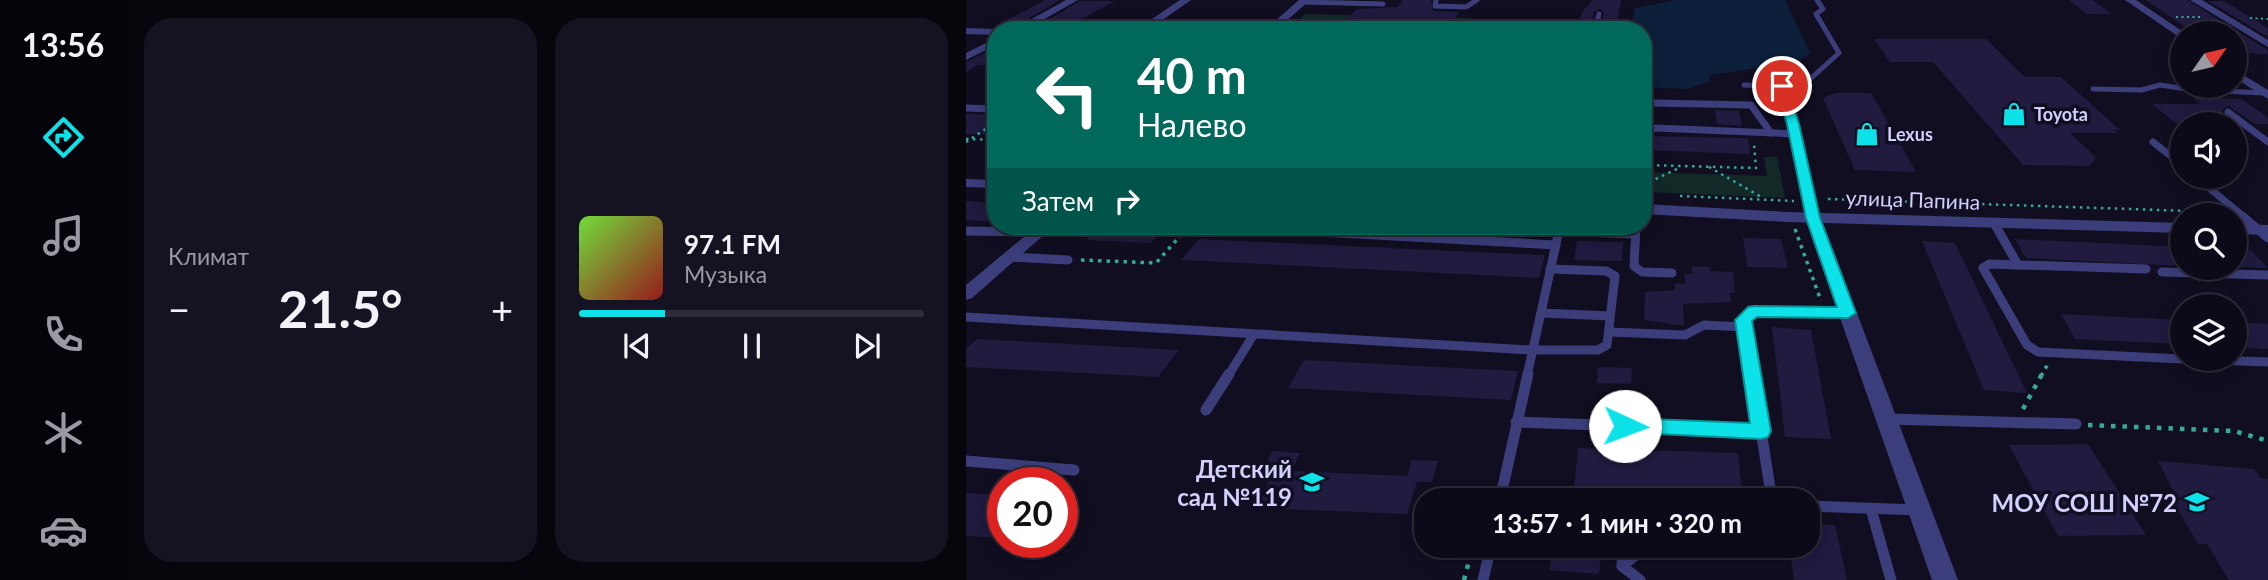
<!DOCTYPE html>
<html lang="ru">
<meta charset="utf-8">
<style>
body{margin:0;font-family:Lato,sans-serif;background:#151321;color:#f1f3f6;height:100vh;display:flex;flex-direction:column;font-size:26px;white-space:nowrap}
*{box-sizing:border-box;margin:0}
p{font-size:23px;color:#9a9aa2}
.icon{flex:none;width:38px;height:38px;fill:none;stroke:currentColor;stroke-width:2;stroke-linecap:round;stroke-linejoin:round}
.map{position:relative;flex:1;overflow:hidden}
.drawer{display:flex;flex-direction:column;gap:18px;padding:18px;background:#07060d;width:840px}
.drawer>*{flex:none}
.guide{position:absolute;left:21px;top:21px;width:665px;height:214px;border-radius:28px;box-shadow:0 4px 18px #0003,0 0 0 2px #2c2b37;background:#00695c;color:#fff;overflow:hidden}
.needle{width:46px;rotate:56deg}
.tools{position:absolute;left:1204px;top:21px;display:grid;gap:14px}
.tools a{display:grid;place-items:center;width:77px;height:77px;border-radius:50%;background:#0c0a18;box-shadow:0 4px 18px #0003,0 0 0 2px #2c2b37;font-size:35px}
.speed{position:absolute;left:21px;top:467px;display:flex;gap:14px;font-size:35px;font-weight:700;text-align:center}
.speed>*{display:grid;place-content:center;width:91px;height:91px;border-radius:50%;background:#0c0a18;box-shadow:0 4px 18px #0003,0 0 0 2px #2c2b37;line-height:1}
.speed .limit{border:10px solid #d22;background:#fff;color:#111}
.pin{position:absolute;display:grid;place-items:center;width:60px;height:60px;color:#fff;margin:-30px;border:4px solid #fff;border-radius:50%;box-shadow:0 2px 7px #0007}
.me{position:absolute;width:77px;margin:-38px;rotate:92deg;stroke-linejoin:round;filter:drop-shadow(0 0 5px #0008)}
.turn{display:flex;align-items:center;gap:24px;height:147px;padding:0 35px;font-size:32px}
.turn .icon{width:91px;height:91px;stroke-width:2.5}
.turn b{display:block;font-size:49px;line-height:60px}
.then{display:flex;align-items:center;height:66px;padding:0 35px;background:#0003;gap:14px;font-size:26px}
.big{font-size:52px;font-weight:700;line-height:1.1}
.drawer .widget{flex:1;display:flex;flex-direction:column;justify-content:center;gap:10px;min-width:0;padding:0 24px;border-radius:28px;background:#151321}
.song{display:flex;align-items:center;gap:21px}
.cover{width:84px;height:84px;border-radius:10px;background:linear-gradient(135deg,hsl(100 70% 55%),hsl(0 70% 35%))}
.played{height:7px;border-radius:4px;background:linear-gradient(90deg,#0ee2e9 25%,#2c2b37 25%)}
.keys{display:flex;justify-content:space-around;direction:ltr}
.heat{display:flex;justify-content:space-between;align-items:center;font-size:38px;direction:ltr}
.drawer .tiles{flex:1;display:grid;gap:18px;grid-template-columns:repeat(2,1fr)}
.trip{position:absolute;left:448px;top:488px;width:406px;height:70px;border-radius:28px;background:#0c0a18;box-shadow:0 4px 18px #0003,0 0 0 2px #2c2b37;font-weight:700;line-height:70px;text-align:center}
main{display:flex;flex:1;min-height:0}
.tabs{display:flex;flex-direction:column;width:126px;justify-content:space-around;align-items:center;background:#05040a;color:#9a9aa2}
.tabs .icon{width:49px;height:49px}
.tabs .selected{color:#0ee2e9}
.tabs b{font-size:32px;color:#f1f3f6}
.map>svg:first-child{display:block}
.green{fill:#122927}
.water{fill:#0c203b}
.building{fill:#201b3f}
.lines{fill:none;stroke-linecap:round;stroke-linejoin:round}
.path-far3{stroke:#35aa9b;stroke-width:2;stroke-dasharray:2 3.5;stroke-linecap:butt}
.path-far2{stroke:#35aa9b;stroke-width:2.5;stroke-dasharray:2.5 4.5;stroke-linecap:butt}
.path-far1{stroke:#35aa9b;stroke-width:3.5;stroke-dasharray:3.5 5;stroke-linecap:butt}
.path{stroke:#35aa9b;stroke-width:4.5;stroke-dasharray:4.5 7;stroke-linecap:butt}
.service-far3{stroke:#3c3e7c;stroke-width:5}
.service-far2{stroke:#3c3e7c;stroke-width:7}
.service-far1{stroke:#3c3e7c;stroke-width:9}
.service{stroke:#3c3e7c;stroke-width:11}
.minor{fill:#3c3e7c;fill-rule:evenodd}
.tertiary{fill:#3c3e7c;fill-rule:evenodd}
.route{fill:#0ee2e9;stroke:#099397;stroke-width:2}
.labels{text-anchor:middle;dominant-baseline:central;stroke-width:7;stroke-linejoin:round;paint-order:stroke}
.far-poi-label{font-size:18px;font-weight:bold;fill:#d2d0fc;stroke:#100e20;text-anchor:start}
.street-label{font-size:21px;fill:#d2d0fc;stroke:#100e20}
.near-poi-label{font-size:24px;font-weight:bold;fill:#d2d0fc;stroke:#100e20;text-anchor:end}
</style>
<main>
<nav class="tabs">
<b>13:56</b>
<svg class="icon selected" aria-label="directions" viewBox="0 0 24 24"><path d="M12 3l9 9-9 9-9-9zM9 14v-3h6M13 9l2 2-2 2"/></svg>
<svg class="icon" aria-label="music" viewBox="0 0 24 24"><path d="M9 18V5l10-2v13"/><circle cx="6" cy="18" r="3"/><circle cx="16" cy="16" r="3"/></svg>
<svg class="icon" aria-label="phone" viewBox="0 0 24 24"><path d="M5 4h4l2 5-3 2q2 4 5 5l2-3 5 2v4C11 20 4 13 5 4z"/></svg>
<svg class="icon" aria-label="climate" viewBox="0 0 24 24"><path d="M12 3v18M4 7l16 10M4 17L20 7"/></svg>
<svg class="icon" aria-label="car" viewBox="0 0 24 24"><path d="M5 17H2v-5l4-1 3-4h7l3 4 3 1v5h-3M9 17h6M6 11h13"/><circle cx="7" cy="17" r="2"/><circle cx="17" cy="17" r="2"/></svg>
</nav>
<section class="drawer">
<div class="tiles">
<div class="widget"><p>Климат</p>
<div class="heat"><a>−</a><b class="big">21.5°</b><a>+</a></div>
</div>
<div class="widget">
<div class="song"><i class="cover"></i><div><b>97.1 FM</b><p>Музыка</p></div></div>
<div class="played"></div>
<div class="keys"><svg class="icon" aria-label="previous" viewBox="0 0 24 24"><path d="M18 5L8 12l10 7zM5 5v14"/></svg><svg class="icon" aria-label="pause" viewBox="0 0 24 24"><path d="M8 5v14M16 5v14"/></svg><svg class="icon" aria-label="next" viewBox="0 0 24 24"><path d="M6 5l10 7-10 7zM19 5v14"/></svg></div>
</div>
</div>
</section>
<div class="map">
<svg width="1302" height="580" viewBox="0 0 1302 580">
<rect width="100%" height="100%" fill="#100e20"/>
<!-- green -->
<g class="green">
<polygon points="339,14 505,18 498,30 322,30"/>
<polygon points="798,157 811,157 819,198 677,192 677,172 801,176"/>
</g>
<!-- water -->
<polygon class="water" points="711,0 819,0 844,53 832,62 744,75 744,81 722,89 677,87 677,30 664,30 669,8"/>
<!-- building -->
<g class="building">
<polygon points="79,0 94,0 43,30 30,26"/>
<polygon points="437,0 465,0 467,11 493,12 482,30 368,30 391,9 432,7"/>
<polygon points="627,0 655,0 650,30 634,30 638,13 634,9 628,12 624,30 611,30 616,12"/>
<polygon points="1103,0 1126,0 1146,14 1121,14"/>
<polygon points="1180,0 1221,0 1268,29 1220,28"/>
<polygon points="114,1 149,1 110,22 102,22 88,30 65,30"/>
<polygon points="1242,1 1258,1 1302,28 1302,37"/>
<polygon points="1269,30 1302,50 1302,54 1269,53"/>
<polygon points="908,39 1020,39 1059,77 1095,77 1154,130 1148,130 1152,133 1104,133 1130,157 1124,166 1057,165 967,62 924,62"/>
<polygon points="30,48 30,65 12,65 0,72 0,62"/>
<polygon points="870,93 905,93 950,172 889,170 857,98"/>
<polygon points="1227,98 1276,99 1302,118 1302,124 1289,124 1262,106 1257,109 1256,114 1268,124 1211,124 1186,104 1235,104"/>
<polygon points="749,110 773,111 776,126 751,124"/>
<polygon points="0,114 30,115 30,134 0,134"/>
<polygon points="684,136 778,138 782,139 784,154 679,150 680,137"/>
<polygon points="0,201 30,203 30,222 0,220"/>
<polygon points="135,226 201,226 185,243 120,240"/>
<polygon points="777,238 815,239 822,268 781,267"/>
<polygon points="233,239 445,249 579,255 573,278 215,260"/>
<polygon points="1049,239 1216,247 1216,266 1060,258"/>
<polygon points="611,241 657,242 656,261 608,260"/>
<polygon points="956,241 989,243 1061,393 1018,390"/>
<polygon points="1269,249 1285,250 1302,268 1269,267"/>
<polygon points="726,266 744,267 744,271 767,272 769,293 764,293 765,302 717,304 718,326 678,320 679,292 709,290 709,283 719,284 719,274 726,274"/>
<polygon points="1095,314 1216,320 1216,344 1109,339"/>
<polygon points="1269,322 1302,324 1302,349 1269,347"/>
<polygon points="806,327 845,330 865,439 819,437"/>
<polygon points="11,339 48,341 213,350 192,377 0,367 0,349"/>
<polygon points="338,360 453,366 552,371 545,400 322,388"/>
<polygon points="632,367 666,368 665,384 631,383"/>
<polygon points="1122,444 1154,494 1180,535 1092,536 1043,445"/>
<polygon points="612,448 772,453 776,494 608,488"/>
<polygon points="306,451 334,453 325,471 441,476 446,460 472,461 466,482 451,482 441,514 290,508 308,471 296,471"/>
<polygon points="1192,461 1288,469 1295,479 1302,479 1302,580 1263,580 1241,544 1232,544 1204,496 1210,496"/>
<polygon points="0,493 37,495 37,538 0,536"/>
<polygon points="842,524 869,525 881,580 828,580 823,546 842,546"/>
<polygon points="587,546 636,546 633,574 583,570"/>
</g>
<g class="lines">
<!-- path-far3 -->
<g class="path-far3">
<polyline points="1210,17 1234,17"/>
<polyline points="1284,18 1302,19"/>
</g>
<!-- path-far2 -->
<g class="path-far2">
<polyline points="0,139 30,140"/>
<polyline points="0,142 24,126"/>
<polyline points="677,165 790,168 788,144"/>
<polyline points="743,167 797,198"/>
<polyline points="677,185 715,167"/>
<polyline points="714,196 828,201"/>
<polyline points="862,199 1254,212"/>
</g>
<!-- path-far1 -->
<g class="path-far1">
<polyline points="829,229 855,301"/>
<polyline points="115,260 190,263 223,226"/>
<polyline points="1075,376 1082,364"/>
</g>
<!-- path -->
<g class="path">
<polyline points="1057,409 1076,374"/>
<polyline points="1122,425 1268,431 1302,441"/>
<polyline points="498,580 507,546"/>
</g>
<!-- service-far3 -->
<g class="service-far3">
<polyline points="470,0 469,6 500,7 511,0"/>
<polyline points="337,2 417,4"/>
<polyline points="629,30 633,14"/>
<polyline points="778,85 816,86"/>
<polyline points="1127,89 1175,90 1194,85 1227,90 1300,93"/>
<polyline points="817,95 815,80 843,80 873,53 850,14 857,9 851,0"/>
</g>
<!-- service-far2 -->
<g class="service-far2">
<polyline points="816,93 827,124 847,217"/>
<polyline points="688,103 785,105 805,133"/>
<polyline points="0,108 30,109"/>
<polyline points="1262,112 1302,142"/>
<polyline points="677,131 690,128 829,134"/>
<polyline points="1187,142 1216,165"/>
<polyline points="1230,177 1278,217"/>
</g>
<!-- service-far1 -->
<g class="service-far1">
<polyline points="1276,216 1302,238"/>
<polyline points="1028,223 1052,265"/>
<polyline points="247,226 590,245"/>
<polyline points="670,226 668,266 676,272 706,273"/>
<polyline points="0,231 73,232"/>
<polyline points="593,231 669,234"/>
<polyline points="43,257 102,260"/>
<polyline points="1180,269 1023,264 1017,268 1061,345 1072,352 1216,359"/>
<polyline points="1196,272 1302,275"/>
<polyline points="575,313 644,316"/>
<polyline points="0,317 566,350 632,350 641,345 649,276 640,271 584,269"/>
<polyline points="643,332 719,335 738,325 779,327"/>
<polyline points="1220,359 1302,362"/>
<polyline points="262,376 288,334"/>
<polyline points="561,376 594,226"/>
<polyline points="787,376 778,320 788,311 882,313"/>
</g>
<!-- service -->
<g class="service">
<polyline points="786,374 806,500"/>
<polyline points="240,410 263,374"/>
<polyline points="922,419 1110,424"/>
<polyline points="550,422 795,431"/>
<polyline points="0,461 108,470"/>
<polyline points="535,498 567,500"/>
<polyline points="534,500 562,374"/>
<polyline points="842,506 952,510"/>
<polyline points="905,509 925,580"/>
<polyline points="657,546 656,566 674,580"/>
<polyline points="656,566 681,546"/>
<polyline points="517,580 525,546"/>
</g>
<!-- minor -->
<g class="minor">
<polygon points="100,0 112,0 59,30 46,30"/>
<polygon points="214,0 225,0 182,30 170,30"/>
<polygon points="333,0 344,0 310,30 299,30"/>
<polygon points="1159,0 1170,0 1219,33 1216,33 1216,39"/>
<polygon points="1224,0 1236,0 1302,40 1302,47"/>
<polygon points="0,28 30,29 33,30 30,30 30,35 0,34"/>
<polygon points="30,38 30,45 0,60 0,53"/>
<polygon points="1269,70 1302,90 1302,99 1269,78"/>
<polygon points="847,213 855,218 992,580 966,580 839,218"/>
<polygon points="71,226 88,226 6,298 0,300 0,285"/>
</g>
<!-- tertiary -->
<g class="tertiary">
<polygon points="0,179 30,180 30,188 0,187"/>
<polygon points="677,204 823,212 1216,223 1216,233 823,222 677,214"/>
<polygon points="1269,224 1302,225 1302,235 1269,234"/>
</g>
</g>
<!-- route -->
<polygon class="route" points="816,83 821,86 833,124 854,218 890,313 882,318 791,317 786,321 805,431 802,437 795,439 652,432 649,426 652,421 659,418 784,423 769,320 782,307 788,306 871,307 840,218 821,124 810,86"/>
<!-- icons -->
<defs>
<g id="shop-bare" transform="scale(1.89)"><path d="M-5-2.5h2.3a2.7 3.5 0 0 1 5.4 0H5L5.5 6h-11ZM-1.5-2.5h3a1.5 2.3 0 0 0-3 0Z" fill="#0ee2e9" stroke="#100e20" stroke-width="2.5" paint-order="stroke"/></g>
<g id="school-bare" transform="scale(1.89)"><path d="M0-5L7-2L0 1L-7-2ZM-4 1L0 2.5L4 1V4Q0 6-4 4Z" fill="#0ee2e9" stroke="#100e20" stroke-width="2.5" paint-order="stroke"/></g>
</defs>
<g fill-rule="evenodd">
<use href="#shop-bare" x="1048" y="114"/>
<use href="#shop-bare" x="901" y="134"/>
<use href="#school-bare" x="346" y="482"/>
<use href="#school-bare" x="1231" y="502"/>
</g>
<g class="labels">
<!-- far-poi labels -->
<g class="far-poi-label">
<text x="1068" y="114">Toyota</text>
<text x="921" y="134">Lexus</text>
</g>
<!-- street labels -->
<g class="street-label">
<text transform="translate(947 199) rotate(2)">улица Папина</text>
</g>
<!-- near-poi labels -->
<g class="near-poi-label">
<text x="326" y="468">Детский<tspan x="326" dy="28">сад №119</tspan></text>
<text x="1211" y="502">МОУ СОШ №72</text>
</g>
</g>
</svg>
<div class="tools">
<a><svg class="needle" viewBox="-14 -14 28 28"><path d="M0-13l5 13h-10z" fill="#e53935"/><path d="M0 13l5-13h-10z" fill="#9a9aa2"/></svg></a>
<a><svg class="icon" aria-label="sound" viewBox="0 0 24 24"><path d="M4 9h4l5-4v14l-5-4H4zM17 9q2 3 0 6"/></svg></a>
<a><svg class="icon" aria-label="search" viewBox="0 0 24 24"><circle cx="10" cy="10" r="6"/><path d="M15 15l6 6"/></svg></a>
<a><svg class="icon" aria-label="layers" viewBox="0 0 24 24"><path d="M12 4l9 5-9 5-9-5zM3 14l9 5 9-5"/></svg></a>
</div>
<div class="speed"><div class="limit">20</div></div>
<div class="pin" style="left:816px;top:86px;background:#d93025"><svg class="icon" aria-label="arrive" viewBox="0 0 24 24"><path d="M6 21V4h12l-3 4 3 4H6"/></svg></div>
<svg class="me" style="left:659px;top:426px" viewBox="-20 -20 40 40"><circle r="19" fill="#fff"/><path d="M0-13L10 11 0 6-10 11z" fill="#0ee2e9"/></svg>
<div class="trip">13:57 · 1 мин · 320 m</div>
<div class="guide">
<div class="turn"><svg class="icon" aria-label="left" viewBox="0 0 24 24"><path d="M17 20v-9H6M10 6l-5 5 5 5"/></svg><div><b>40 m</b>Налево</div></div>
<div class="then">Затем<svg class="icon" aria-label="right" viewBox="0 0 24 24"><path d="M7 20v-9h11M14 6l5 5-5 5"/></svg></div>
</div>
</div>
</main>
